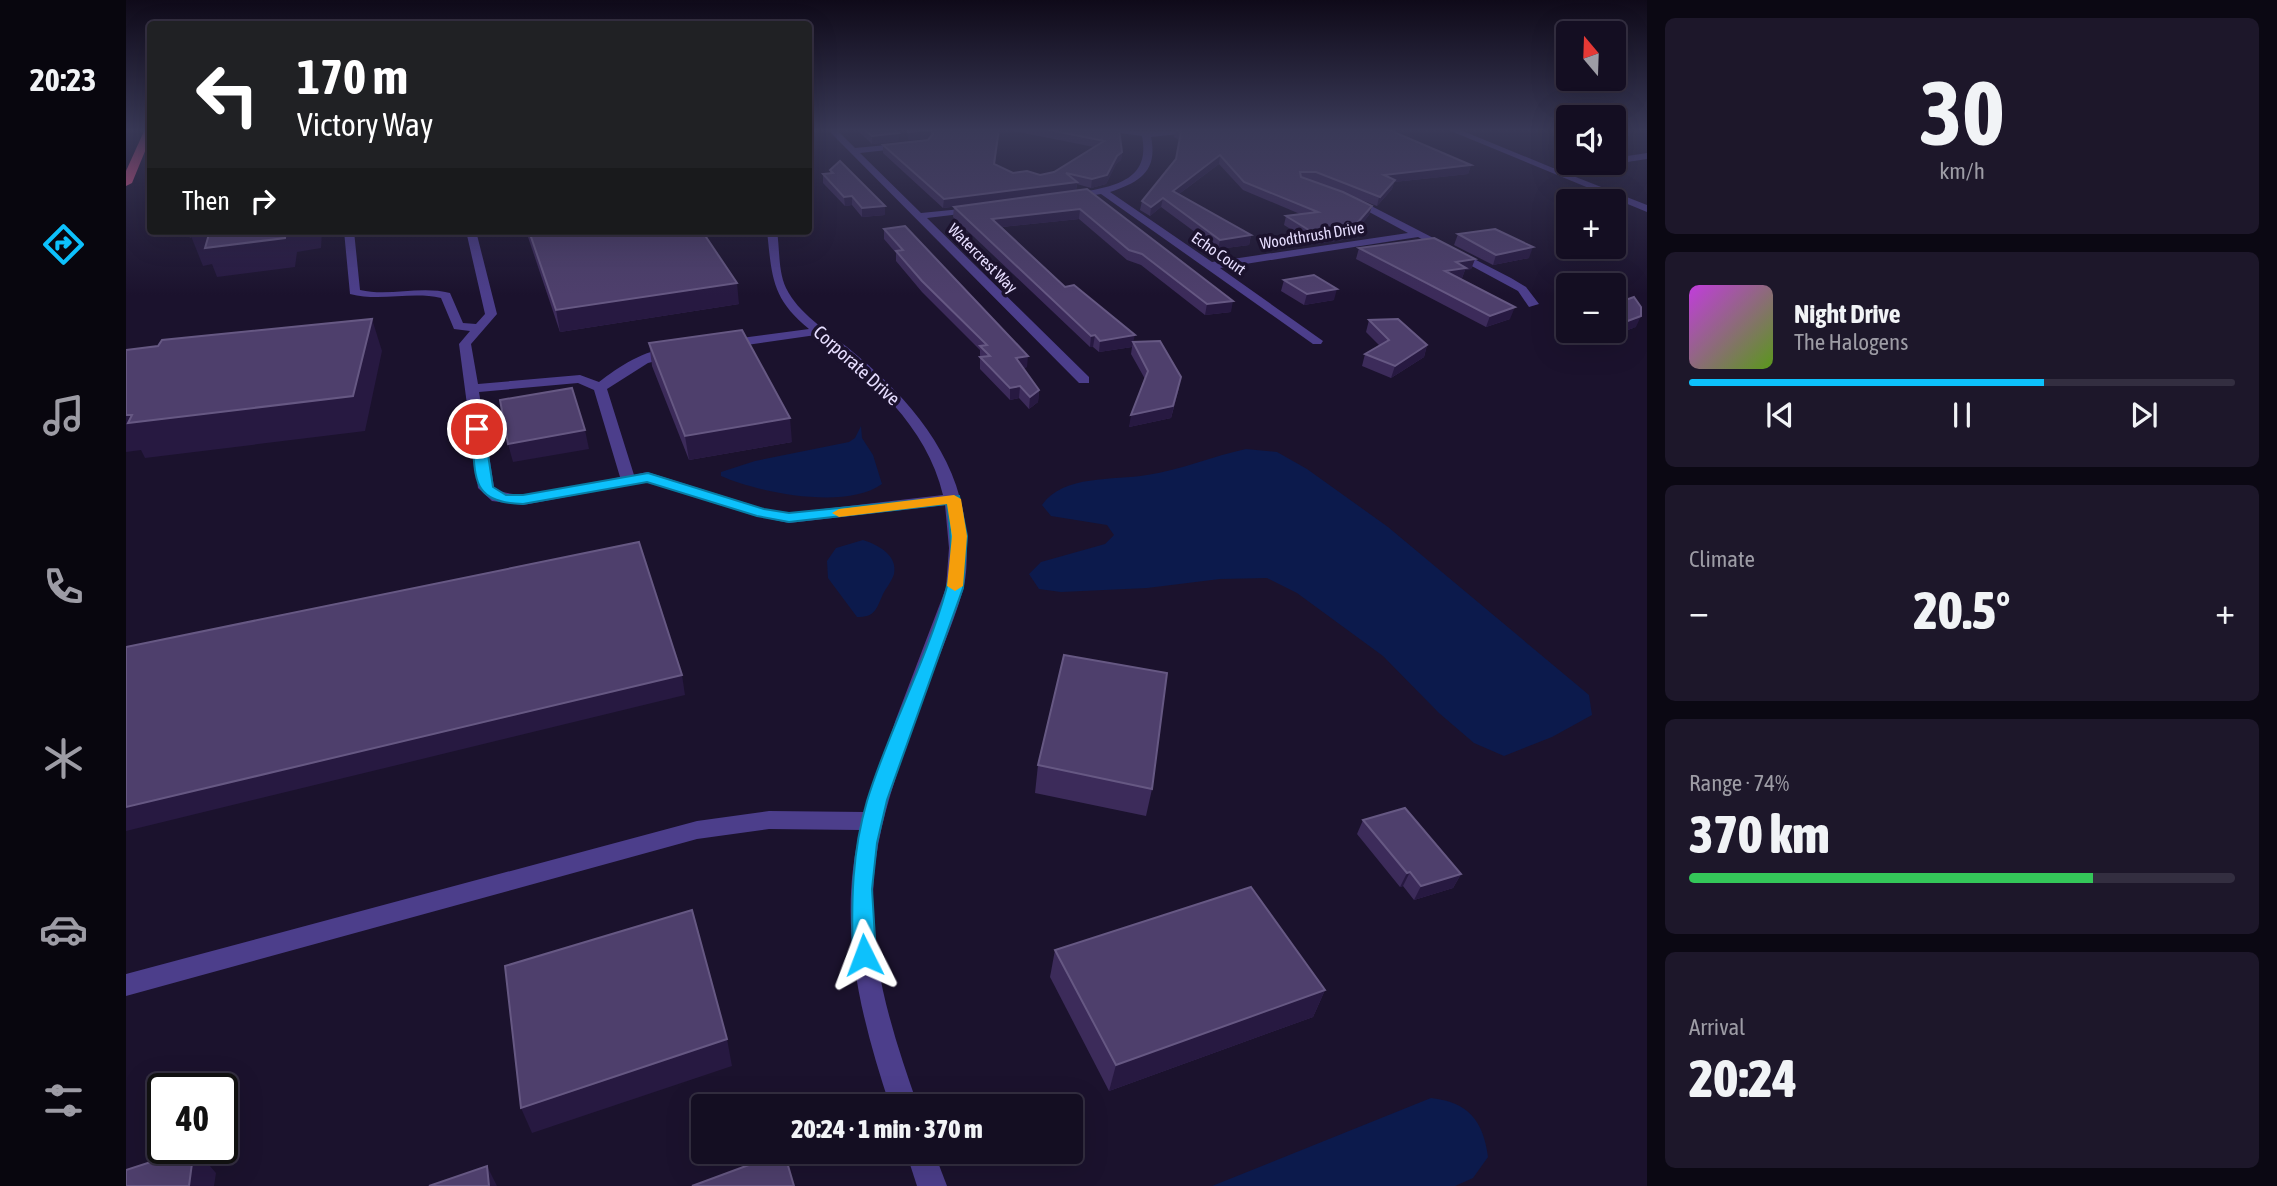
<!DOCTYPE html>
<meta charset="utf-8">
<style>
body{margin:0;font-family:"Asap Condensed",sans-serif;background:#1d172a;color:#f1f3f6;height:100vh;display:flex;flex-direction:column;font-size:26px;white-space:nowrap}
*{box-sizing:border-box;margin:0}
p{font-size:23px;color:#9d9ca5}
.icon{flex:none;width:38px;height:38px;fill:none;stroke:currentColor;stroke-width:2;stroke-linecap:round;stroke-linejoin:round}
.map{position:relative;flex:1;overflow:hidden}
.side{display:flex;flex-direction:column;gap:18px;padding:18px;background:#0b0813;width:630px}
.side>*{flex:none}
.hud{position:absolute;left:21px;top:21px;width:665px;height:214px;border-radius:7px;box-shadow:0 7px 28px #0002,0 0 0 2px #332e40;background:#202124;color:#fff;overflow:hidden}
.needle{width:46px;rotate:341deg}
.controls{position:absolute;left:1430px;top:21px;display:grid;gap:14px}
.controls a{display:grid;place-items:center;width:70px;height:70px;border-radius:7px;background:#140e22;box-shadow:0 7px 28px #0002,0 0 0 2px #332e40;font-size:35px}
.speed{position:absolute;left:21px;top:1073px;display:flex;gap:14px;font-size:35px;font-weight:700;text-align:center}
.speed>*{display:grid;place-content:center;width:91px;height:91px;border-radius:50%;background:#140e22;box-shadow:0 7px 28px #0002,0 0 0 2px #332e40;line-height:1}
.speed .limit{border:4px solid #111;border-radius:10px;background:#fff;color:#111}
.pin{position:absolute;display:grid;place-items:center;width:60px;height:60px;color:#fff;margin:-30px;border:4px solid #fff;border-radius:50%;box-shadow:0 2px 7px #0007}
.me{position:absolute;width:77px;margin:-38px;rotate:357deg;stroke-linejoin:round;filter:drop-shadow(0 0 5px #0008)}
.turn{display:flex;align-items:center;gap:24px;height:147px;padding:0 35px;font-size:32px}
.turn .icon{width:91px;height:91px;stroke-width:2.5}
.turn b{display:block;font-size:49px;line-height:60px}
.then{display:flex;align-items:center;height:66px;padding:0 35px;background:#0003;gap:14px;font-size:26px}
.big{font-size:52px;font-weight:800;line-height:1.1}
.side .widget{flex:1;display:flex;flex-direction:column;justify-content:center;gap:10px;min-width:0;padding:0 24px;border-radius:10px;background:#1d172a}
.side .dial{align-items:center;gap:0}
.dial b{font-size:91px;line-height:1}
.song{display:flex;align-items:center;gap:21px}
.cover{width:84px;height:84px;border-radius:10px;background:linear-gradient(135deg,hsl(290 70% 55%),hsl(90 70% 35%))}
.played{height:7px;border-radius:4px;background:linear-gradient(90deg,#0dc1fc 65%,#332e40 65%)}
.keys{display:flex;justify-content:space-around;direction:ltr}
.heat{display:flex;justify-content:space-between;align-items:center;font-size:38px;direction:ltr}
.charge{height:10px;border-radius:5px;background:linear-gradient(90deg,#34c759 74%,#332e40 0)}
.trip{position:absolute;left:565px;top:1094px;width:392px;height:70px;border-radius:7px;background:#140e22;box-shadow:0 7px 28px #0002,0 0 0 2px #332e40;font-weight:800;line-height:70px;text-align:center}
main{display:flex;flex:1;min-height:0}
.tab-bar{display:flex;flex-direction:column;width:126px;justify-content:space-around;align-items:center;background:#08060e;color:#9d9ca5}
.tab-bar .icon{width:49px;height:49px}
.tab-bar .selected{color:#0dc1fc}
.tab-bar b{font-size:32px;color:#f1f3f6}
.map>svg:first-child{display:block}
.water{fill:#0c1a4c}
.lines{fill:none;stroke-linecap:round;stroke-linejoin:round}
.minor{fill:#4c3e8b;fill-rule:evenodd}
.highway{fill:#fd5b91;fill-rule:evenodd}
.wall{fill:#3c2b5a}
.shaded-wall{fill:#271941}
.building{fill:#4e3f6c;stroke:#665883;stroke-width:2}
.route{fill:#0dc1fc;stroke:#087da4;stroke-width:2}
.slow{fill:#f59e0b}
.labels{text-anchor:middle;dominant-baseline:central;stroke-width:7;stroke-linejoin:round;paint-order:stroke}
.far-street-label{font-size:16px;fill:#e7deff;stroke:#1b122d}
.street-label{font-size:19px;fill:#e7deff;stroke:#1b122d}
</style>
<main>
<nav class="tab-bar">
<b>20:23</b>
<svg class="icon selected" aria-label="directions" viewBox="0 0 24 24"><path d="M12 3l9 9-9 9-9-9zM9 14v-3h6M13 9l2 2-2 2"/></svg>
<svg class="icon" aria-label="music" viewBox="0 0 24 24"><path d="M9 18V5l10-2v13"/><circle cx="6" cy="18" r="3"/><circle cx="16" cy="16" r="3"/></svg>
<svg class="icon" aria-label="phone" viewBox="0 0 24 24"><path d="M5 4h4l2 5-3 2q2 4 5 5l2-3 5 2v4C11 20 4 13 5 4z"/></svg>
<svg class="icon" aria-label="climate" viewBox="0 0 24 24"><path d="M12 3v18M4 7l16 10M4 17L20 7"/></svg>
<svg class="icon" aria-label="car" viewBox="0 0 24 24"><path d="M5 17H2v-5l4-1 3-4h7l3 4 3 1v5h-3M9 17h6M6 11h13"/><circle cx="7" cy="17" r="2"/><circle cx="17" cy="17" r="2"/></svg>
<svg class="icon" aria-label="filters" viewBox="0 0 24 24"><path d="M4 7h16M4 17h16"/><circle cx="9" cy="7" r="2"/><circle cx="15" cy="17" r="2"/></svg>
</nav>
<div class="map">
<svg width="1521" height="1186" viewBox="0 0 1521 1186">
<rect width="100%" height="100%" fill="#1b122d"/>
<!-- water -->
<g class="water">
<path d="M 735,426 L 736,438 L 747,455 L 756,484 C 720,510 634,493 595,476 L 595,472 L 629,461 L 723,442 L 729,438 Z"/>
<path d="M 1120,449 L 1151,452 L 1181,469 L 1262,527 L 1463,695 L 1466,715 L 1426,737 L 1378,756 L 1348,743 L 1313,713 L 1257,656 L 1171,593 L 1141,578 L 1094,579 L 1021,588 L 935,592 L 913,589 L 903,574 L 915,562 L 979,544 L 988,535 L 981,525 L 925,516 L 916,505 C 938,474 987,481 1021,475 C 1055,470 1087,456 1120,449 Z"/>
<path d="M 737,540 C 752,545 772,555 768,574 C 766,581 760,588 757,594 C 750,610 749,617 731,617 L 702,578 L 701,561 L 710,548 Z"/>
<path d="M 1305,1098 C 1342,1102 1357,1120 1362,1157 L 1347,1178 L 1329,1186 L 1086,1186 Z"/>
</g>
<g class="lines">
<!-- minor -->
<g class="minor">
<polygon points="701,129 710,129 729,148 782,143 779,148 734,153 795,213 855,207 855,211 851,212 801,218 963,377 963,383 953,383"/>
<path d="M 966,129 L 1030,132 L 1099,129 L 1025,137 C 1032,171 1014,182 984,192 L 1086,262 L 1282,233 L 1221,200 L 1221,196 L 1224,195 L 1385,278 L 1400,287 L 1413,304 L 1403,307 L 1392,291 L 1292,237 L 1094,268 L 1197,341 L 1195,344 L 1187,344 L 975,194 L 942,199 L 942,195 C 978,187 1026,186 1016,136 Z"/>
<polygon points="1320,129 1332,129 1427,168 1482,163 1437,172 1521,205 1521,212"/>
<polygon points="1521,153 1521,159 1488,164 1485,163 1488,163 1488,158"/>
<path d="M 218,231 L 228,231 L 234,290 C 264,297 294,285 324,293 L 337,323 L 350,324 L 359,314 L 340,231 L 350,231 L 371,314 L 345,344 L 352,384 L 454,375 L 473,382 C 494,366 524,345 553,349 L 553,355 L 522,363 L 481,389 L 508,475 L 521,472 L 639,509 L 663,513 L 817,495 C 801,426 744,377 690,335 L 600,348 L 594,344 L 600,340 L 683,329 C 645,298 646,276 641,231 L 651,231 C 654,250 652,271 660,288 C 673,314 699,329 721,347 C 774,390 824,443 837,511 C 841,535 843,568 837,590 C 826,628 809,664 797,700 C 775,762 748,828 747,895 C 745,968 768,1038 792,1106 L 764,1106 C 734,1015 711,925 734,830 L 643,829 L 571,839 L 0,996 L 0,974 L 571,821 L 643,811 L 739,812 L 770,719 L 820,588 L 823,548 L 819,505 L 663,523 L 630,516 L 520,482 L 397,505 L 366,501 L 352,488 L 333,344 L 344,331 L 328,329 L 315,298 C 285,291 255,302 224,294 ZM 452,383 L 468,390 L 494,477 C 466,483 388,506 368,487 L 353,392 Z"/>
<polygon points="780,1152 808,1152 821,1186 791,1186"/>
</g>
<!-- highway -->
<polygon class="highway" points="19,129 24,129 24,139 6,183 0,186 0,171"/>
</g>
<!-- wall -->
<g class="wall">
<polygon points="730,129 769,129 773,141 746,144"/>
<polygon points="782,129 873,129 869,164 887,173 914,175 928,172 968,147 878,129 993,129 996,152 995,160 990,164 980,184 965,188 951,184 950,191 817,208 757,153 757,145 802,140 804,138 782,140"/>
<polygon points="1049,129 1263,130 1345,165 1342,174 1268,182 1266,189 1251,206 1225,196 1246,206 1243,215 1223,239 1189,244 1158,225 1160,216 1174,214 1117,190 1093,164 1053,194 1125,235 1123,245 1092,249 1035,207 1024,216 1014,210 1016,201 1050,159 1053,140 1048,137"/>
<polygon points="704,170 759,215 736,217 726,205 719,206 697,183 697,174 704,173"/>
<polygon points="961,189 1105,312 1079,315 1015,265 1001,260 953,219 876,227 939,287 1008,342 1053,388 1045,418 1003,427 1019,379 1005,354 1006,347 973,352 967,347 964,347 827,217 828,207"/>
<polygon points="758,229 901,367 897,368 913,390 912,402 903,409 893,398 884,400 854,369 854,350 796,292 770,261 770,253 758,239"/>
<polygon points="400,231 576,231 613,304 434,332"/>
<polygon points="1332,234 1403,258 1367,265 1328,245"/>
<polygon points="1233,248 1349,259 1345,269 1339,270 1336,278 1334,279 1384,319 1360,327 1230,259"/>
<polygon points="1158,280 1208,300 1178,305 1155,291"/>
<polygon points="1243,320 1301,345 1298,357 1265,378 1236,366 1239,354 1254,346 1240,332"/>
<polygon points="1510,327 1479,338 1461,331 1488,331"/>
<polygon points="523,343 666,442 563,460 526,366"/>
<polygon points="912,765 1026,789 1020,816 909,793"/>
<polygon points="1237,820 1335,874 1327,888 1288,900 1277,886 1274,887 1231,834"/>
<polygon points="929,950 1199,990 1187,1017 983,1091 924,977"/>
</g>
<!-- shaded-wall -->
<g class="shaded-wall">
<polygon points="686,130 686,138 682,138 682,131"/>
<polygon points="805,130 805,138 782,140 782,132"/>
<polygon points="773,133 773,141 746,144 746,136"/>
<polygon points="996,152 995,160 990,164 980,184 965,188 966,179 991,156"/>
<polygon points="1094,155 1093,164 1046,199 1047,191"/>
<polygon points="1345,165 1342,174 1268,182 1266,189 1251,206 1258,175"/>
<polygon points="951,182 950,191 817,208 818,199"/>
<polygon points="726,196 726,205 719,206 718,197"/>
<polygon points="1037,198 1035,207 1024,216 1025,207"/>
<polygon points="759,206 759,215 736,217 736,208"/>
<polygon points="1246,206 1243,215 1223,239 1189,244 1191,235"/>
<polygon points="954,209 953,219 866,228 866,219"/>
<polygon points="160,231 196,231 195,248 171,252 169,267 91,277 86,264 77,266 65,236 83,234"/>
<polygon points="1125,235 1123,245 1092,249 1094,240"/>
<polygon points="1407,247 1403,258 1367,265 1370,255"/>
<polygon points="1349,259 1345,269 1339,270 1336,278 1316,282 1319,271 1330,262"/>
<polygon points="611,283 613,304 434,332 430,310"/>
<polygon points="1211,289 1208,300 1178,305 1181,294"/>
<polygon points="1107,301 1105,312 1079,315 1081,304"/>
<polygon points="1389,307 1384,319 1360,327 1364,316"/>
<polygon points="1515,316 1510,327 1479,338 1482,331 1488,331 1488,326"/>
<polygon points="246,319 256,351 239,431 19,458 15,450 0,452 0,415"/>
<polygon points="969,335 967,347 964,347 965,336"/>
<polygon points="1009,335 1006,347 973,352 974,341"/>
<polygon points="1301,345 1298,357 1265,378 1269,366"/>
<polygon points="902,356 901,367 889,370 890,358"/>
<polygon points="1055,377 1045,418 1003,427 1005,415"/>
<polygon points="894,386 893,398 884,400 884,388"/>
<polygon points="913,390 912,402 903,409 904,397"/>
<polygon points="664,418 666,442 563,460 559,436"/>
<polygon points="459,430 463,449 387,462 382,444"/>
<polygon points="556,675 559,695 0,831 0,807"/>
<polygon points="1284,872 1277,886 1274,887 1281,873"/>
<polygon points="1335,874 1327,888 1288,900 1295,886"/>
<polygon points="1199,990 1187,1017 983,1091 990,1065"/>
<polygon points="601,1039 606,1066 406,1133 395,1108"/>
<polygon points="68,1148 90,1173 88,1186 63,1186"/>
<polygon points="361,1166 371,1186 363,1186"/>
</g>
<!-- building -->
<g class="building">
<polygon points="738,129 769,129 773,133 746,136"/>
<polygon points="782,129 873,129 868,164 887,173 901,171 914,175 928,172 978,141 919,129 993,129 996,152 991,156 981,175 966,179 940,173 951,182 818,199 757,145 802,140 807,134 805,130 782,132"/>
<polygon points="1049,129 1261,129 1345,165 1258,175 1269,180 1254,197 1190,172 1174,172 1175,177 1217,192 1246,206 1225,230 1191,235 1160,216 1192,212 1118,182 1094,155 1047,191 1125,235 1094,240 1037,198 1025,207 1016,201 1050,159 1055,132"/>
<polygon points="714,161 759,206 736,208 726,196 718,197 697,174 707,173 704,170"/>
<polygon points="961,189 1107,301 1081,304 1016,254 1003,250 954,209 866,219 939,287 948,285 1009,335 974,341 969,335 965,336 828,207"/>
<polygon points="779,226 902,356 890,358 913,390 904,397 894,386 884,388 854,357 864,356 854,346 861,345 796,281 770,251 777,250 758,229"/>
<polygon points="1369,229 1407,247 1370,255 1332,234"/>
<polygon points="66,231 160,231 159,238 79,248 83,234 65,236"/>
<polygon points="403,231 576,231 611,283 430,310"/>
<polygon points="1308,238 1349,259 1330,262 1340,268 1319,271 1389,307 1364,316 1233,248"/>
<polygon points="1188,275 1211,289 1181,294 1158,280"/>
<polygon points="1508,297 1515,307 1515,316 1488,326 1488,304"/>
<polygon points="246,319 227,396 2,423 6,415 0,415 0,350 32,346 36,340"/>
<polygon points="1272,319 1301,345 1269,366 1239,354 1263,340 1243,320"/>
<polygon points="616,330 664,418 559,436 523,343"/>
<polygon points="1034,341 1055,377 1047,406 1005,415 1022,371 1007,342"/>
<polygon points="446,388 459,430 382,444 374,400"/>
<polygon points="513,542 556,675 0,807 0,647"/>
<polygon points="938,655 1041,673 1026,789 912,765"/>
<polygon points="1279,808 1335,874 1295,886 1284,872 1281,873 1237,820"/>
<polygon points="1125,887 1199,990 990,1065 929,950"/>
<polygon points="566,910 601,1039 395,1108 379,966"/>
<polygon points="68,1148 63,1186 0,1186 0,1170"/>
<polygon points="658,1152 668,1186 566,1186"/>
<polygon points="361,1166 363,1186 303,1186"/>
</g>
<!-- sky -->
<linearGradient id="sky" x2="0" y2="1"><stop stop-color="#0f0a19"/><stop offset="0.44" stop-color="#393957"/><stop offset="1" stop-color="#393957" stop-opacity="0"/></linearGradient>
<rect width="1521" height="295" fill="url(#sky)"/>
<!-- route -->
<path class="route" d="M 351,425 L 358,429 L 367,487 L 380,495 L 397,495 L 522,473 L 638,509 L 663,513 L 833,496 L 841,536 L 837,588 L 761,800 L 751,843 L 746,889 L 750,955 L 746,962 L 738,965 L 731,962 L 727,955 C 725,902 726,852 741,801 C 763,729 800,662 820,590 C 828,562 825,532 821,504 L 663,522 L 631,516 L 521,482 L 397,504 C 341,503 351,474 345,429 Z"/>
<!-- slow -->
<polygon class="slow" points="828,495 835,499 841,536 837,586 829,591 821,586 826,536 821,504 713,517 706,513 713,509"/>
<g class="labels">
<!-- far-street labels -->
<g class="far-street-label">
<text transform="translate(1186 235) rotate(-9)">Woodthrush Drive</text>
<text transform="translate(1093 253) rotate(35)">Echo Court</text>
<text transform="translate(857 258) rotate(45)">Watercrest Way</text>
</g>
<!-- street labels -->
<g class="street-label">
<text transform="translate(731 365) rotate(42)">Corporate Drive</text>
</g>
</g>
</svg>
<div class="controls">
<a><svg class="needle" viewBox="-14 -14 28 28"><path d="M0-13l5 13h-10z" fill="#e53935"/><path d="M0 13l5-13h-10z" fill="#9d9ca5"/></svg></a>
<a><svg class="icon" aria-label="sound" viewBox="0 0 24 24"><path d="M4 9h4l5-4v14l-5-4H4zM17 9q2 3 0 6"/></svg></a>
<a>+</a>
<a>−</a>
</div>
<div class="speed"><div class="limit">40</div></div>
<div class="pin" style="left:351px;top:429px;background:#d93025"><svg class="icon" aria-label="arrive" viewBox="0 0 24 24"><path d="M6 21V4h12l-3 4 3 4H6"/></svg></div>
<svg class="me" style="left:738px;top:955px" viewBox="-20 -20 40 40"><path d="M0-17L14 15 0 8-14 15z" fill="#0dc1fc" stroke="#fff" stroke-width="4"/></svg>
<div class="trip">20:24 · 1 min · 370 m</div>
<div class="hud">
<div class="turn"><svg class="icon" aria-label="left" viewBox="0 0 24 24"><path d="M17 20v-9H6M10 6l-5 5 5 5"/></svg><div><b>170 m</b>Victory Way</div></div>
<div class="then">Then<svg class="icon" aria-label="right" viewBox="0 0 24 24"><path d="M7 20v-9h11M14 6l5 5-5 5"/></svg></div>
</div>
</div>
<section class="side">
<div class="widget dial"><b>30</b><p>km/h</p></div>
<div class="widget">
<div class="song"><i class="cover"></i><div><b>Night Drive</b><p>The Halogens</p></div></div>
<div class="played"></div>
<div class="keys"><svg class="icon" aria-label="previous" viewBox="0 0 24 24"><path d="M18 5L8 12l10 7zM5 5v14"/></svg><svg class="icon" aria-label="pause" viewBox="0 0 24 24"><path d="M8 5v14M16 5v14"/></svg><svg class="icon" aria-label="next" viewBox="0 0 24 24"><path d="M6 5l10 7-10 7zM19 5v14"/></svg></div>
</div>
<div class="widget"><p>Climate</p>
<div class="heat"><a>−</a><b class="big">20.5°</b><a>+</a></div>
</div>
<div class="widget"><p>Range · 74%</p><b class="big">370 km</b><div class="charge"></div></div>
<div class="widget"><p>Arrival</p><b class="big">20:24</b></div>
</section>
</main>
